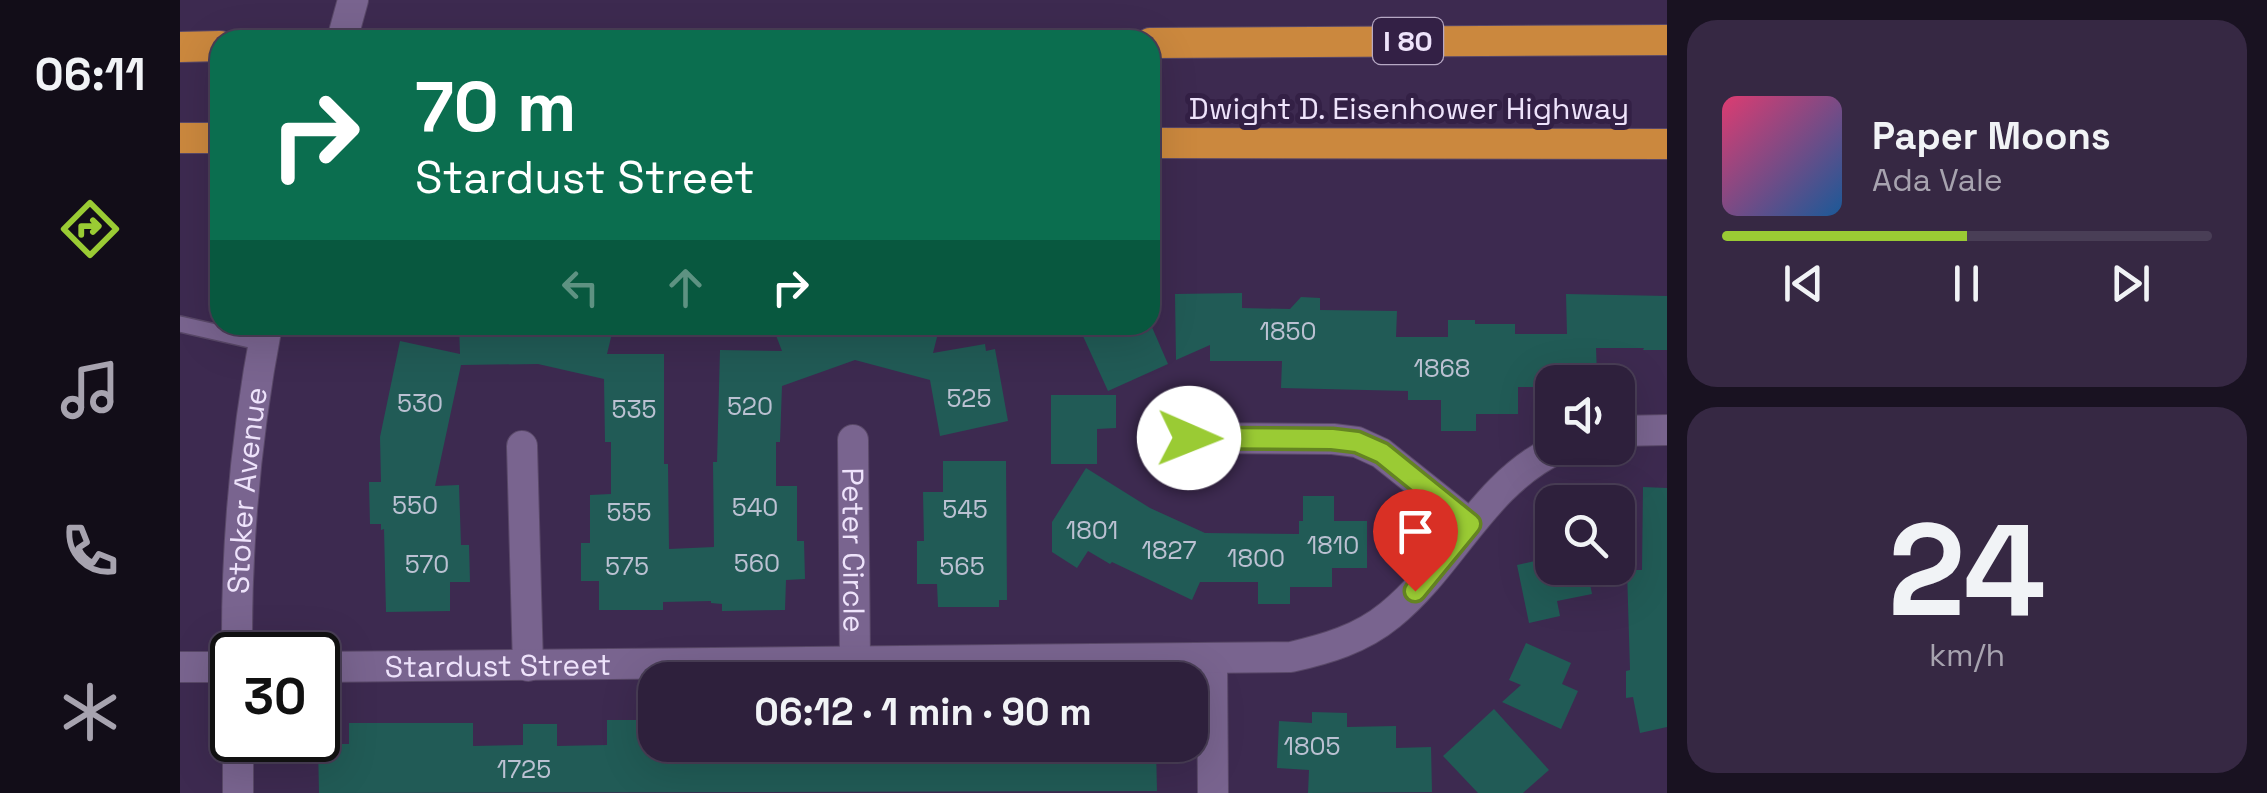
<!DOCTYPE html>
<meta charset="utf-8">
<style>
body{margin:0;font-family:"Space Grotesk",sans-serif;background:#362843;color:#f1f3f6;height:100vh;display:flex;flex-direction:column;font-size:38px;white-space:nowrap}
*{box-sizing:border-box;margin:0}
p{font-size:32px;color:#a7a3af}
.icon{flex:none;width:55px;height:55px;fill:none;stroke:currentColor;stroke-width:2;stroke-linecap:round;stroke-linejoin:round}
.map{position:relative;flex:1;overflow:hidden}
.drawer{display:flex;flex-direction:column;gap:20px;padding:20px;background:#191221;width:600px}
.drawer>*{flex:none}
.top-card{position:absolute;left:30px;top:30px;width:950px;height:305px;border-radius:30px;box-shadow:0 10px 40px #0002,0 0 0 2px #493e56;background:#0b6e4f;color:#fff;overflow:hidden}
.controls{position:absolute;left:1355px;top:365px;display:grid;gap:20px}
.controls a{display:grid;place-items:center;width:100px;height:100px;border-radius:20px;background:#2e203c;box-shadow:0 10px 40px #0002,0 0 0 2px #493e56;font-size:50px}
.speed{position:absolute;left:30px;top:632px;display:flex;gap:20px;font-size:50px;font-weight:700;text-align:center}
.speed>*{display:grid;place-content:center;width:130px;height:130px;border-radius:50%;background:#2e203c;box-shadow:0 10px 40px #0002,0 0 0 2px #493e56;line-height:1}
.speed .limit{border:5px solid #111;border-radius:15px;background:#fff;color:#111}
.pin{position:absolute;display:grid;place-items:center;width:85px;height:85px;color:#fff;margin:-102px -42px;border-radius:50% 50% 50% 0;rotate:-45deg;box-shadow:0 0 10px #0007}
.pin .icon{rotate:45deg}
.me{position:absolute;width:110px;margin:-55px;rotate:91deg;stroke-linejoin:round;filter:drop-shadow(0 0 8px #0008)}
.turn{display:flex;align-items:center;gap:35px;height:210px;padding:0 40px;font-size:45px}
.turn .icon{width:130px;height:130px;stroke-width:2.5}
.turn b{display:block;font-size:70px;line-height:85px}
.lanes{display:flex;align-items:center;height:95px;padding:0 40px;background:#0003;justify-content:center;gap:50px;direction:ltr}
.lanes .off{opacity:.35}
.drawer .widget{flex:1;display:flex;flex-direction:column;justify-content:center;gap:15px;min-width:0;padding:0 35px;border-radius:30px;background:#362843}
.drawer .dial{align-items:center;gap:0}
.dial b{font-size:130px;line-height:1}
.song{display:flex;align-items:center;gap:30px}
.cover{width:120px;height:120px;border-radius:15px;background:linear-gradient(135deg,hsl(340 70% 55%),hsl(210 70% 35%))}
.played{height:10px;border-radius:5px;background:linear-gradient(90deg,#9acb34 50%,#493e56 50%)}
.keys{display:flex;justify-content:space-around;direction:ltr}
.trip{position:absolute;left:458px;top:662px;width:570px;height:100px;border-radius:30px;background:#2e203c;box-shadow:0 10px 40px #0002,0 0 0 2px #493e56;font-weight:700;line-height:100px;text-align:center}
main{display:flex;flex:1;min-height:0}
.menu{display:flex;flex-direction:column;width:180px;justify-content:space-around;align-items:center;background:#120d18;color:#a7a3af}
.menu .icon{width:70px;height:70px}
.menu .current{color:#9acb34}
.menu b{font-size:45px;color:#f1f3f6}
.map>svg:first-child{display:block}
.building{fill:#215b56}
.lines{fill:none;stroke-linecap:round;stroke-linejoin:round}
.lane-casing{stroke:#594868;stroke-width:18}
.street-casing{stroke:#594868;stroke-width:32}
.secondary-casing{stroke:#594868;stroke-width:32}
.highway-casing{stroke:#594868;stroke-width:32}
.lane{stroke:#79648f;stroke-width:15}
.street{stroke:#79648f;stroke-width:30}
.secondary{stroke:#79648f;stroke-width:30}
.highway{stroke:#cb883e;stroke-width:30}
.route-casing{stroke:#648422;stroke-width:25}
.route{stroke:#9acb34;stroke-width:18}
.labels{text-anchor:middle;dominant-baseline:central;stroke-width:10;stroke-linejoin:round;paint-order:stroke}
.number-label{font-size:25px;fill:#bbc1d2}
.shield{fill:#332045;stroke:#b6a8c4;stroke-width:2.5}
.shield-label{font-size:28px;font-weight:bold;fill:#eee3fb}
.street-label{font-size:30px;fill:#eee3fb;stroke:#332045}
</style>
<main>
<nav class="menu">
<b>06:11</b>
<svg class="icon current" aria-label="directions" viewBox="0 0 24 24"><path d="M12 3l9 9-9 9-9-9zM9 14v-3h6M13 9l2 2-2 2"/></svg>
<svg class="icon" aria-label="music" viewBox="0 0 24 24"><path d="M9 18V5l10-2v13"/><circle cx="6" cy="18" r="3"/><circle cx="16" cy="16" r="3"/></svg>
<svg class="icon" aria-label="phone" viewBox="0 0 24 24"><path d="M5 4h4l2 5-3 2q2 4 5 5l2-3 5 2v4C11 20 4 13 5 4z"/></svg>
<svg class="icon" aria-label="climate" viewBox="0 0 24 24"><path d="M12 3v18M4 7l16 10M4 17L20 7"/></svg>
</nav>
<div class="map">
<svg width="1487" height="793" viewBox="0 0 1487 793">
<rect width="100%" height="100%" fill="#3d2a50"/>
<!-- building -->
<g class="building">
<polygon points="1062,293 1062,308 1110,309 1121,297 1140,298 1140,310 1217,311 1216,337 1268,337 1268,320 1295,320 1295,324 1335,324 1335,334 1387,334 1386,294 1487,296 1487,350 1463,350 1464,348 1416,348 1417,374 1374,373 1372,387 1338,387 1338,414 1296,414 1296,431 1261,431 1261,400 1228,400 1228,391 1101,388 1102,361 1030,361 1030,345 996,360 995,294"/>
<polygon points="279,325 434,325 427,354 484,354 484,464 488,464 489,549 534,547 533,462 537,462 540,350 602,351 592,325 760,325 753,353 805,344 806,351 815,349 828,421 760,436 750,380 675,360 602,386 600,442 596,442 596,486 617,486 617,541 624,541 625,579 606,580 605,610 542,611 542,604 531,603 531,601 483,602 483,610 419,610 419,581 401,581 401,543 410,543 410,495 431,494 431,442 425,442 424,379 358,364 281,365 255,486 279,485 281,545 289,545 290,582 270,582 270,611 206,612 204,529 201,530 201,524 190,524 189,482 201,482 200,437 220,341 280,354"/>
<polygon points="898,325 971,325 988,364 928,391"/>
<polygon points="871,395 936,395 936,428 917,429 917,464 871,464"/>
<polygon points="763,461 826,461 827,600 819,600 819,607 758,607 757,584 737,584 737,541 744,541 743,492 763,492"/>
<polygon points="906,468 970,508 1025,533 1119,534 1119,521 1123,521 1123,496 1154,496 1154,521 1187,521 1187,568 1152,568 1152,587 1110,587 1110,604 1078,604 1078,582 1020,582 1012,600 932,562 930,564 908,551 897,568 872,552 872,522"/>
<polygon points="1463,487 1487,488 1487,727 1460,733 1453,697 1446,698 1446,671 1450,670 1447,570 1462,570"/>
<polygon points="1372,557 1372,568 1407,568 1412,594 1377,601 1380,616 1349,623 1337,565"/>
<polygon points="1346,643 1391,663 1382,684 1398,691 1381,729 1322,702 1341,685 1329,680"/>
<polygon points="1314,709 1369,770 1343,793 1298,793 1263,756"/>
<polygon points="1132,712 1167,713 1167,727 1216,726 1216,748 1251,747 1252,792 1128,793 1129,770 1097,768 1099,721 1132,723"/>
<polygon points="427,720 463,720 463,746 767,745 782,745 783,750 827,750 827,745 969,745 969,748 976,748 977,791 139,793 138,744 169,744 169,723 293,723 293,746 343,745 343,724 377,724 377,746 427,745"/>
</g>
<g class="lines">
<!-- lane casing -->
<g class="lane-casing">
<polyline id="lane" points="0,324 84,343"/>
</g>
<!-- street casing -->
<g class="street-casing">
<g id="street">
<polyline points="1438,431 1487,430"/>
<polyline points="1009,438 1153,439 1177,442 1201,453 1290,524"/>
<path id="s1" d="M 673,440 L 675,661"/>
<polyline points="342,446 348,666"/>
<polyline points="1032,658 1033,793"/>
<polyline points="0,667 52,667"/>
<path id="s2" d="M 138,667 L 1111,657 C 1146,649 1181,639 1210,615 C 1272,565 1303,483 1379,448"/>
</g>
</g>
<!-- secondary casing -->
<g class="secondary-casing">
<g id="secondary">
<polyline points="162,40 173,0"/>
<path id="s3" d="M 57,655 C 56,544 66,434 87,325"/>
<polyline points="58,740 58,793"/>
</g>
</g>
<!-- highway casing -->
<g class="highway-casing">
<g id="highway">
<polyline points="970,43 1487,40"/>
<polyline points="0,47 40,46"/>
<polyline points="0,138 40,138"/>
<polyline points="970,143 1487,144"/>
</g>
</g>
<!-- lane -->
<use href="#lane" class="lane"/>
<!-- street -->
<use href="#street" class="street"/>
<!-- secondary -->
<use href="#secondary" class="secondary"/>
<!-- highway -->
<use href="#highway" class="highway"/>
</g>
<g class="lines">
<!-- route casing -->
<g class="route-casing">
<polyline id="route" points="1009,438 1152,439 1177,442 1202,453 1290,524 1235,591"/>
</g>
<!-- route -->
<use href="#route" class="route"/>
</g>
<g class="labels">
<!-- number labels -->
<g class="number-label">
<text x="1108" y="331">1850</text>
<text x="1262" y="368">1868</text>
<text x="789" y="398">525</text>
<text x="240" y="403">530</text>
<text x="570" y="406">520</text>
<text x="454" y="409">535</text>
<text x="235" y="505">550</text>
<text x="575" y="507">540</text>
<text x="785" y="509">545</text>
<text x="449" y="512">555</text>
<text x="912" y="530">1801</text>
<text x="1153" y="545">1810</text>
<text x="989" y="550">1827</text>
<text x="1076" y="558">1800</text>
<text x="577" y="563">560</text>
<text x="247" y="564">570</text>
<text x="447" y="566">575</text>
<text x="782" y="566">565</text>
<text x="1132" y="746">1805</text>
<text x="344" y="769">1725</text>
</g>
<!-- shield labels -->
<rect class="shield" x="1193" y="18" width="70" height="46" rx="8"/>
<g class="shield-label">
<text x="1228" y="41">I 80</text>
</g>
<!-- street labels -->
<g class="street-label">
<text x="1229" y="108">Dwight D. Eisenhower Highway</text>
<text stroke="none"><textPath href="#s3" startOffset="165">Stoker Avenue</textPath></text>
<text stroke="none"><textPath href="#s1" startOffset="110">Peter Circle</textPath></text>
<text stroke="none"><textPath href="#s2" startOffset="180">Stardust Street</textPath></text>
</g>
</g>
</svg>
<div class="controls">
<a><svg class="icon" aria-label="sound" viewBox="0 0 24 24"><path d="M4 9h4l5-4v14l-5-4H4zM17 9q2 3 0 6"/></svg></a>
<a><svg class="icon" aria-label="search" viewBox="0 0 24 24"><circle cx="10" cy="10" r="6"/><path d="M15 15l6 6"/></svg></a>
</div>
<div class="speed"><div class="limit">30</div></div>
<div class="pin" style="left:1235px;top:591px;background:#d93025"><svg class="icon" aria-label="arrive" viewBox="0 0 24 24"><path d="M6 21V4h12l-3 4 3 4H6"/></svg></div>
<svg class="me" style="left:1009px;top:438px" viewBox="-20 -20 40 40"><circle r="19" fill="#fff"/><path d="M0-13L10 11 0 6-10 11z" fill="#9acb34"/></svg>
<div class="trip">06:12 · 1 min · 90 m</div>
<div class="top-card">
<div class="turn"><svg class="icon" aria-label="right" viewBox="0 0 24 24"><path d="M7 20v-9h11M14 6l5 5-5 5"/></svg><div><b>70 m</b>Stardust Street</div></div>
<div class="lanes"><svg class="icon off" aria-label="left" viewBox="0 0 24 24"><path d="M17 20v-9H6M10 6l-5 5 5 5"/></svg><svg class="icon off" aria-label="ahead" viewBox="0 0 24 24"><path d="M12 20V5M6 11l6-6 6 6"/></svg><svg class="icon" aria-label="right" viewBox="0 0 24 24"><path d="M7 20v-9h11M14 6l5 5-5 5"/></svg></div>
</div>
</div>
<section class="drawer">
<div class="widget">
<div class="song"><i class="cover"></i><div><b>Paper Moons</b><p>Ada Vale</p></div></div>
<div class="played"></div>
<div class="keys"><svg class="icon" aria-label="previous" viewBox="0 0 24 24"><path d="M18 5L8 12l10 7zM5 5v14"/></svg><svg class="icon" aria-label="pause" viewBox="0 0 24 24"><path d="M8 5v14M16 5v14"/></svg><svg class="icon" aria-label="next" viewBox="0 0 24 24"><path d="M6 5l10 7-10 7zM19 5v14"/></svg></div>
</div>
<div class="widget dial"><b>24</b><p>km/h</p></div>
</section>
</main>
